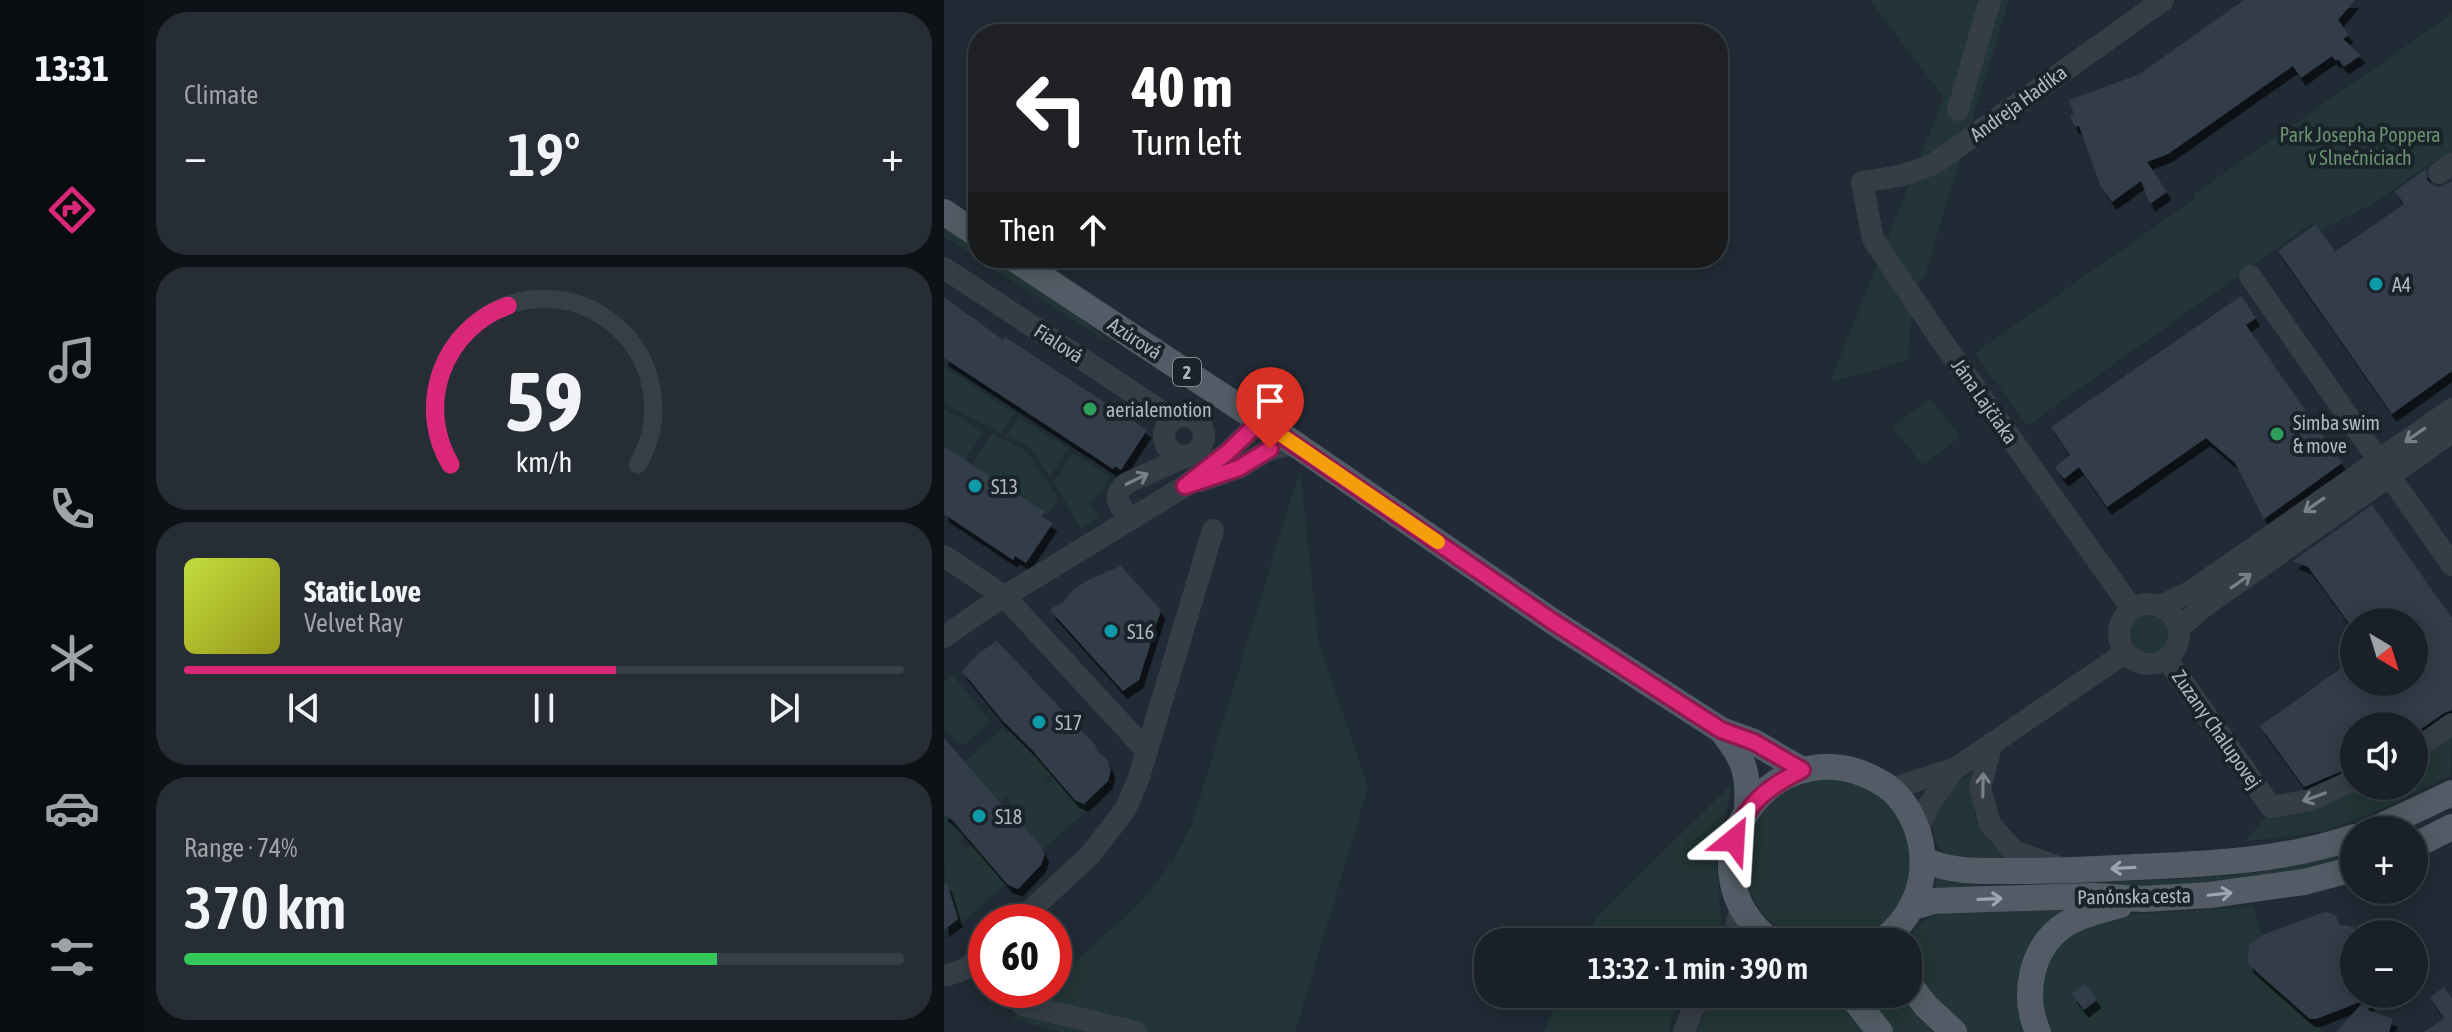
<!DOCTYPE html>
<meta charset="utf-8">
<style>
body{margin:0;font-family:"Asap Condensed",sans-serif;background:#262d34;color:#f1f3f6;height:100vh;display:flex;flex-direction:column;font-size:30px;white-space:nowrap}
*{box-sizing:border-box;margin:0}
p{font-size:26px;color:#9fa3a8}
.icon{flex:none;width:44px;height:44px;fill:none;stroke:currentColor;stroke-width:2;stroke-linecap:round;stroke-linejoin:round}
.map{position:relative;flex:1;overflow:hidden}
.panel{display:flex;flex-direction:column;gap:12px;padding:12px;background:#0e1216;width:800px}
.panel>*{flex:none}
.guide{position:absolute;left:24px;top:24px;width:760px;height:244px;border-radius:32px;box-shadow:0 4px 20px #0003,0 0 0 2px #373e45;background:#202124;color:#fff;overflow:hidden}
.needle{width:52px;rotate:142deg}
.tools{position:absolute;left:1396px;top:608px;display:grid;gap:16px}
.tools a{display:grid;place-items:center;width:88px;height:88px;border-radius:50%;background:#192028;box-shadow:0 4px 20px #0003,0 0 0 2px #373e45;font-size:40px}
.speed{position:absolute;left:24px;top:904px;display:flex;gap:16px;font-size:40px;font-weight:700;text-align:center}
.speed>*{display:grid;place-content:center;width:104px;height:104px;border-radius:50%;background:#192028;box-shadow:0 4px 20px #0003,0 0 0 2px #373e45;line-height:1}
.speed .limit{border:12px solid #d22;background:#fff;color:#111}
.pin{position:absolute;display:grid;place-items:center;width:68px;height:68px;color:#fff;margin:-82px -34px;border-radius:50% 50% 50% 0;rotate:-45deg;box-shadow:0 0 8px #0007}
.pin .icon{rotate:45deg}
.me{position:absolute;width:88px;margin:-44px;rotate:27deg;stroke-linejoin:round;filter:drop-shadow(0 0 6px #0008)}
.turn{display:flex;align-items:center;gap:28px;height:168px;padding:0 32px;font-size:36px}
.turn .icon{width:104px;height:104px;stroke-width:2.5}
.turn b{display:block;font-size:56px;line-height:68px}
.then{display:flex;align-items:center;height:76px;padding:0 32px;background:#0003;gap:16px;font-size:30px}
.big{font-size:60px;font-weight:600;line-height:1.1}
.panel .card{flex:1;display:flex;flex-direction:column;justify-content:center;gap:12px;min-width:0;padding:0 28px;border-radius:32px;background:#262d34}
.panel .dial{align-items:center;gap:0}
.dial svg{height:208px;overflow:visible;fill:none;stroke:#373e45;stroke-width:7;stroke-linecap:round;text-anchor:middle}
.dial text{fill:#f1f3f6;stroke:none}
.song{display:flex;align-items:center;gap:24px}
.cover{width:96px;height:96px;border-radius:12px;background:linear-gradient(135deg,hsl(70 70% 55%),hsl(60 70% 35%))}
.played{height:8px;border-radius:4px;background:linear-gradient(90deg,#db2777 60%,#373e45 60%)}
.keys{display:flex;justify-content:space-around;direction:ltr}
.heat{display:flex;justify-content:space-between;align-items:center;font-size:44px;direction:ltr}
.charge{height:12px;border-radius:6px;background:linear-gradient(90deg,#34c759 74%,#373e45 0)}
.trip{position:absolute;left:530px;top:928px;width:448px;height:80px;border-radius:32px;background:#192028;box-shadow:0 4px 20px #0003,0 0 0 2px #373e45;font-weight:600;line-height:80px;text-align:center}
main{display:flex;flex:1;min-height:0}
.dock{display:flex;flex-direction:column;width:144px;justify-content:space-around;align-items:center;background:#0a0d10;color:#9fa3a8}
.dock .icon{width:56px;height:56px}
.dock .selected{color:#db2777}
.dock b{font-size:36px;color:#f1f3f6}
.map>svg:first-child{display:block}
.green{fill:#233536}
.building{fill:#313d49;filter:url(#shadow)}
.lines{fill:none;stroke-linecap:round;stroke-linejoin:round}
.minor{stroke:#353d46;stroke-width:22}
.major{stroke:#535c66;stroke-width:26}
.oneway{stroke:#78818a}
.oneway2{stroke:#9da6b0}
.route-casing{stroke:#8e194d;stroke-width:20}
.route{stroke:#db2777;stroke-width:14}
.slow{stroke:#f59e0b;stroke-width:14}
.culture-dot{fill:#0f9aa8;stroke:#1a222a;stroke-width:3}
.leisure-dot{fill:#2e9e5b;stroke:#1a222a;stroke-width:3}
.labels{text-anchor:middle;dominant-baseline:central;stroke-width:8;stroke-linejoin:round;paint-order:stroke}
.shield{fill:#1a222a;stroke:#828b94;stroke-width:2}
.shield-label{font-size:18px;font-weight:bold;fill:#afb8c2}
.street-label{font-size:20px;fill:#afb8c2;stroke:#1a222a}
.park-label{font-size:20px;fill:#69916f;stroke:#1a222a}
.poi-label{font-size:20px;fill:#afb8c2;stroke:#1a222a;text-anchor:start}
</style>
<main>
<nav class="dock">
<b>13:31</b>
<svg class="icon selected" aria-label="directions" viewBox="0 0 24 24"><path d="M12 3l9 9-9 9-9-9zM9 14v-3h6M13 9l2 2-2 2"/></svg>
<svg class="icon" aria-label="music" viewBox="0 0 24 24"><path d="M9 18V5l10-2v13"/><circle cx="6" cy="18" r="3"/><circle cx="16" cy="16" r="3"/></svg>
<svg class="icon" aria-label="phone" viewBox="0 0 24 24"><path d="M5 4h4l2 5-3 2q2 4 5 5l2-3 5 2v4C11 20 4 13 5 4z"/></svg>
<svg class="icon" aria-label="climate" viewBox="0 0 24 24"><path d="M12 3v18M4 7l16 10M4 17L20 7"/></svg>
<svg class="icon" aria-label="car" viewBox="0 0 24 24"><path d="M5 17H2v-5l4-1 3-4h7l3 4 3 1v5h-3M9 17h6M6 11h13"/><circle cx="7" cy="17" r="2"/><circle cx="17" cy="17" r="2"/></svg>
<svg class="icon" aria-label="filters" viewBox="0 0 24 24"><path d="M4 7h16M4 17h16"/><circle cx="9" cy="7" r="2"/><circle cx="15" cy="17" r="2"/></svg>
</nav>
<section class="panel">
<div class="card"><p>Climate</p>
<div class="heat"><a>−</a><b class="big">19°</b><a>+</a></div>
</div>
<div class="card dial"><svg viewBox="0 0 100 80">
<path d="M14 69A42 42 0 1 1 86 69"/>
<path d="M14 69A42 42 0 0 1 36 8" stroke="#db2777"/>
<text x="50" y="56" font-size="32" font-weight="700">59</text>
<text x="50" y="72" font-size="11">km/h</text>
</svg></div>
<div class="card">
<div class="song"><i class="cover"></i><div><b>Static Love</b><p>Velvet Ray</p></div></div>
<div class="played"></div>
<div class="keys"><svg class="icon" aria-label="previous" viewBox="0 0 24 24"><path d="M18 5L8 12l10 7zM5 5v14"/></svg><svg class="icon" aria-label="pause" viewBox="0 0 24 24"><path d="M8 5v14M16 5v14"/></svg><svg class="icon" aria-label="next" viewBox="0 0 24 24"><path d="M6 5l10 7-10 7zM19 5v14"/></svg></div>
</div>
<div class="card"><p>Range · 74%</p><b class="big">370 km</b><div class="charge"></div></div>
</section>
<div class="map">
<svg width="1508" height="1032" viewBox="0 0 1508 1032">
<defs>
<filter id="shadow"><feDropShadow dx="4.5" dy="8" stdDeviation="0" flood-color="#0009"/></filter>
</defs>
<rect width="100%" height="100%" fill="#212b35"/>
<!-- green -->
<g class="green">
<polygon points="926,0 1065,0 980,277 970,288 963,361 886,382 1000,98"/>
<polygon points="1508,14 1508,156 1493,167 1489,161 1437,199 1378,230 1367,224 1083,426 1031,353 1252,198 1250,194"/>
<polygon points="0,221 34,244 34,258 54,258 112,298 171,347 0,237"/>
<polygon points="0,367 70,413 57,433 0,404"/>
<polygon points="987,398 1016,437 978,465 949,426"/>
<polygon points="0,410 40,431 21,460 0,446"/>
<polygon points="75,417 125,449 106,476 85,447 62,436"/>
<polygon points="48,434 82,451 114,498 104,514 28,464"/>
<polygon points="129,453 166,477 157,494 145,502 155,518 137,529 110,482"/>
<polygon points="356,470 374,641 424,787 351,1032 117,1032 68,1019 100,990 110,990 110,981 198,901 229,861 248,824"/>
<circle cx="1205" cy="634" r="22"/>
<polygon points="9,675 46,722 19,746 0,728 0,682"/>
<path d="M 58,728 L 63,734 L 68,729 L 108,773 L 100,780 L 102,784 L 111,776 C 125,791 143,785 155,799 L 99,850 L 60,806 L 66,800 L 63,797 L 56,803 L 20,763 Z"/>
<polygon points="1508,734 1507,774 1446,806 1380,831 1300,842 1323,816 1413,786 1470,786 1470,760"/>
<path d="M 1028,774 C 1027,822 1032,829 1066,862 C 1050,861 1031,863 1015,860 C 989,855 984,824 995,803 C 1002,790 1017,782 1028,774 Z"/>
<circle cx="884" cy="862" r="83"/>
<polygon points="788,784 772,859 779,942 641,942 652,918"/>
<path d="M 0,813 L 21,836 L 15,842 L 21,849 L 28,844 L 33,848 L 63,883 L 8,932 C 0,919 0,836 0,813 Z"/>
<path d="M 1410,850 L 1410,856 L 1333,877 L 1227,886 L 990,889 L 992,878 C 1031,891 1096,885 1138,883 C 1229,878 1323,881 1410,850 Z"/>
<path d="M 1141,906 L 1112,920 L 1085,1032 L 1022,1032 C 999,1007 936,959 976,924 C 982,918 991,916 999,913 Z"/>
<path d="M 1310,907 L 1317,935 C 1306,944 1301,950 1305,965 L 1380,1032 L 1103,1032 L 1091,997 L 1115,939 L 1173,915 Z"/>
<polygon points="617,994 743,994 728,1014 724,1032 599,1032"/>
<polygon points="774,994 891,994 923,1032 753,1032 764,1009"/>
<polygon points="918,994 957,994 964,1004 991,1032 949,1032"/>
</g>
<!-- building -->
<g class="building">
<polygon points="1300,0 1411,0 1394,20 1405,35 1399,39 1417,55 1400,67 1394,59 1392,61 1388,56 1357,78 1349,66 1224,154 1203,162 1223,192 1206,204 1197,181 1168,202 1157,187 1135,126 1131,127 1126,116 1130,114 1125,100 1196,74"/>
<polygon points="1482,169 1483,180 1490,186 1497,187 1508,181 1508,371 1448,414 1334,251 1372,224 1391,252 1460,204 1451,191"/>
<polygon points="1297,296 1312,318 1302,325 1398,463 1320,519 1291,463 1262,438 1163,507 1135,467 1120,479 1111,467 1126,455 1107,427"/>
<polygon points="0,297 59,340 61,337 203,430 177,470 171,466 169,469 0,358"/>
<polygon points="0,446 101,512 98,516 109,523 82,563 71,556 69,560 0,514"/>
<polygon points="1428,505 1508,618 1508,710 1500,713 1470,734 1470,726 1410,726 1410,766 1360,787 1316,726 1396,669 1410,644 1410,682 1470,682 1470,622 1404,622 1364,567 1349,561"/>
<polygon points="177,566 217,610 195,680 179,691 106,610 120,601 131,588 146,579"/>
<polygon points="53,641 151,745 155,753 162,758 167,770 164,781 140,804 131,800 88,750 57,719 18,671 35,653"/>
<polygon points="0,738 58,805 95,843 101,854 97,865 74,889 64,885 9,821 0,814"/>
<polygon points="3,883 14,919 0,930 0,884"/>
<polygon points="1381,912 1391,915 1396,925 1410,927 1410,994 1435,994 1426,998 1424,1010 1449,1019 1445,1032 1392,1032 1421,1000 1372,1019 1366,1019 1305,965 1303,957 1306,944 1318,935"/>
<polygon points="1428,919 1435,922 1449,934 1413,934 1420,923"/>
<polygon points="1141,984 1153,1000 1140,1010 1128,994"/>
<polygon points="1500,987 1508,998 1508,1032 1480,1032 1500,1018 1486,997"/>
</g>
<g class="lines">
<!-- minor -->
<g class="minor">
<polyline points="1014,110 1046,0"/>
<polyline points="1495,173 1508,164"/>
<polyline points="0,268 229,419"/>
<polyline points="1306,276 1508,565"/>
<circle cx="240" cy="436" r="20"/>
<polyline points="257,481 295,468 326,449 351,444"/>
<path d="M 187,519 C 175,505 166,496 183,483 L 245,455"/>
<polyline points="0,556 61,597 203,751"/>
<circle cx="1205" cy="634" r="30"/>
<polyline points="1217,606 1246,592 1508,409"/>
<polyline points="1188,609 993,334 929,239 918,182 956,176 990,164 1219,0"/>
<polyline points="1235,628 1258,608 1508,432"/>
<polyline points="0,637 40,609 241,486 284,452 316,421"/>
<polyline points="1222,658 1327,807 1366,800 1410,780"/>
<polyline points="1048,743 1036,788 1046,824 1070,851 1114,867"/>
<polyline points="1470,751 1508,724"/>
<polyline points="947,789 1012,768 1181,653"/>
<polyline points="974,831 984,806 1011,769"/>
<polyline points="74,922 146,855 181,810 194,780 269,530"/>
<polyline points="788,942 797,907"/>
<path d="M 0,975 C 19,973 28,964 42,952"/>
<polyline points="79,1005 192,1032"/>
<polyline points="740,1032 748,1011 759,994"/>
</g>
<!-- major -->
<g class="major">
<polyline points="0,212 34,235"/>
<polyline points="69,258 351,444 608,621 777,730 810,742 858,770"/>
<path d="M 777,730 C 801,760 805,772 803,811"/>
<polyline points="1429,830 1508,793"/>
<polyline points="1470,846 1508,827"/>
<path d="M 979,860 C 1012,873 1034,871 1069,871 C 1104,871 1139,870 1173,868 C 1253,864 1334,863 1410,837"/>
<polyline points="969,907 990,901 1043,899 1150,896 1199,899 1266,895 1360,882 1410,869"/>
<path d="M 828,942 C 727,865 831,715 941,785 C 962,799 976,828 978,852 C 982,888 965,922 936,942"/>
<polyline points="964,983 982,1006 1010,1032"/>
<polyline points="906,994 936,1032"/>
<path d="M 1094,1032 C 1078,996 1086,947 1122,924 C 1138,914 1158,910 1176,905"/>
</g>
</g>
<!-- one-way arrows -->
<defs><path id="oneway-shaft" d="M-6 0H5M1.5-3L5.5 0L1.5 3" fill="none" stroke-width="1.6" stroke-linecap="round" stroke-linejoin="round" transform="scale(2)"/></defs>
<g class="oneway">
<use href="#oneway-shaft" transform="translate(1471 435) rotate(145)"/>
<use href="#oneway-shaft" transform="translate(193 479) rotate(-26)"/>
<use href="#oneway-shaft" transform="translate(1370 505) rotate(145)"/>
<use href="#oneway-shaft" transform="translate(1297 581) rotate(-35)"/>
<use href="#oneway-shaft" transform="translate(1039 785) rotate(-89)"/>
<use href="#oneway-shaft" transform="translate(1370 797) rotate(160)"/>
</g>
<g class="oneway2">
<use href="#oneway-shaft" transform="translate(1179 868) rotate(177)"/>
<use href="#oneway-shaft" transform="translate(1276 894) rotate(-6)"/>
<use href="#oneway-shaft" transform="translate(1046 899) rotate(-2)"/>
</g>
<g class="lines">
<!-- route casing -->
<g class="route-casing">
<path id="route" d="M 326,449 L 295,468 L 241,486 L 284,452 L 316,421 L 608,621 L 777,730 L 810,742 L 858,770 C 825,786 801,804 790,840"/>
</g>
<!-- route -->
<use href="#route" class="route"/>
<!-- slow -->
<polyline class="slow" points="339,436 494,542"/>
</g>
<!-- markers -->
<g class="culture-dot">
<circle cx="1432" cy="284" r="8"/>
<circle cx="31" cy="486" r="8"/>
<circle cx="167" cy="631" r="8"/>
<circle cx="95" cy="722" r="8"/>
<circle cx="35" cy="816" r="8"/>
</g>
<g class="leisure-dot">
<circle cx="146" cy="409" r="8"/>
<circle cx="1333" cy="434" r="8"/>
</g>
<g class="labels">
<!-- shield labels -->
<rect class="shield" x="229" y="358" width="28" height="28" rx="6"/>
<g class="shield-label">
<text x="243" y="372">2</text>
</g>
<!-- street labels -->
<g class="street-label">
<text transform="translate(1074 103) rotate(-36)">Andreja Hadíka</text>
<text transform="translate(191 338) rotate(33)">Azúrová</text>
<text transform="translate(115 343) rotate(33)">Fialová</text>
<text transform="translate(1041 401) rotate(55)">Jána Lajčiaka</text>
<text transform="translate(1273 729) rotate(55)">Zuzany Chalupovej</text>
<text transform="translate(1190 896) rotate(-1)">Panónska cesta</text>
</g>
<!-- park labels -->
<g class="park-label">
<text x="1416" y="134">Park Josepha Poppera<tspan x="1416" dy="23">v Slnečniciach</tspan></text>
</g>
<!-- poi labels -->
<g class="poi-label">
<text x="1448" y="284">A4</text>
<text x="162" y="409">aerialemotion</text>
<text x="1349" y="422">Simba swim<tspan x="1349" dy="23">&amp; move</tspan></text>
<text x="47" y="486">S13</text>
<text x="183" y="631">S16</text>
<text x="111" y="722">S17</text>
<text x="51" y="816">S18</text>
</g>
</g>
</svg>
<div class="tools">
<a><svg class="needle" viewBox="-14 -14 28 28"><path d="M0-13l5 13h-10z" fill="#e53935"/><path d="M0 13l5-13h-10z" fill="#9fa3a8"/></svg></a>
<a><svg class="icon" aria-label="sound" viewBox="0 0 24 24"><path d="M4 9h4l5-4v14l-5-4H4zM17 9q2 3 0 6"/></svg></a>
<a>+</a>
<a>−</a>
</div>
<div class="speed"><div class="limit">60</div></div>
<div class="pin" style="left:326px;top:449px;background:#d93025"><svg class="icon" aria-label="arrive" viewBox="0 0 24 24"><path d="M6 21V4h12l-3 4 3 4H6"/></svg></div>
<svg class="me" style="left:790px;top:840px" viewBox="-20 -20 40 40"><path d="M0-17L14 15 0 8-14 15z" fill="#db2777" stroke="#fff" stroke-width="4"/></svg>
<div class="trip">13:32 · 1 min · 390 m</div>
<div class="guide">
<div class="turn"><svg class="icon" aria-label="left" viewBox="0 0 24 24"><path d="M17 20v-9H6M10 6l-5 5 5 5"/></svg><div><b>40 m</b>Turn left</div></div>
<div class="then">Then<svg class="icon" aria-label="ahead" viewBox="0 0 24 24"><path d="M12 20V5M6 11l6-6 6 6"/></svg></div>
</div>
</div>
</main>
